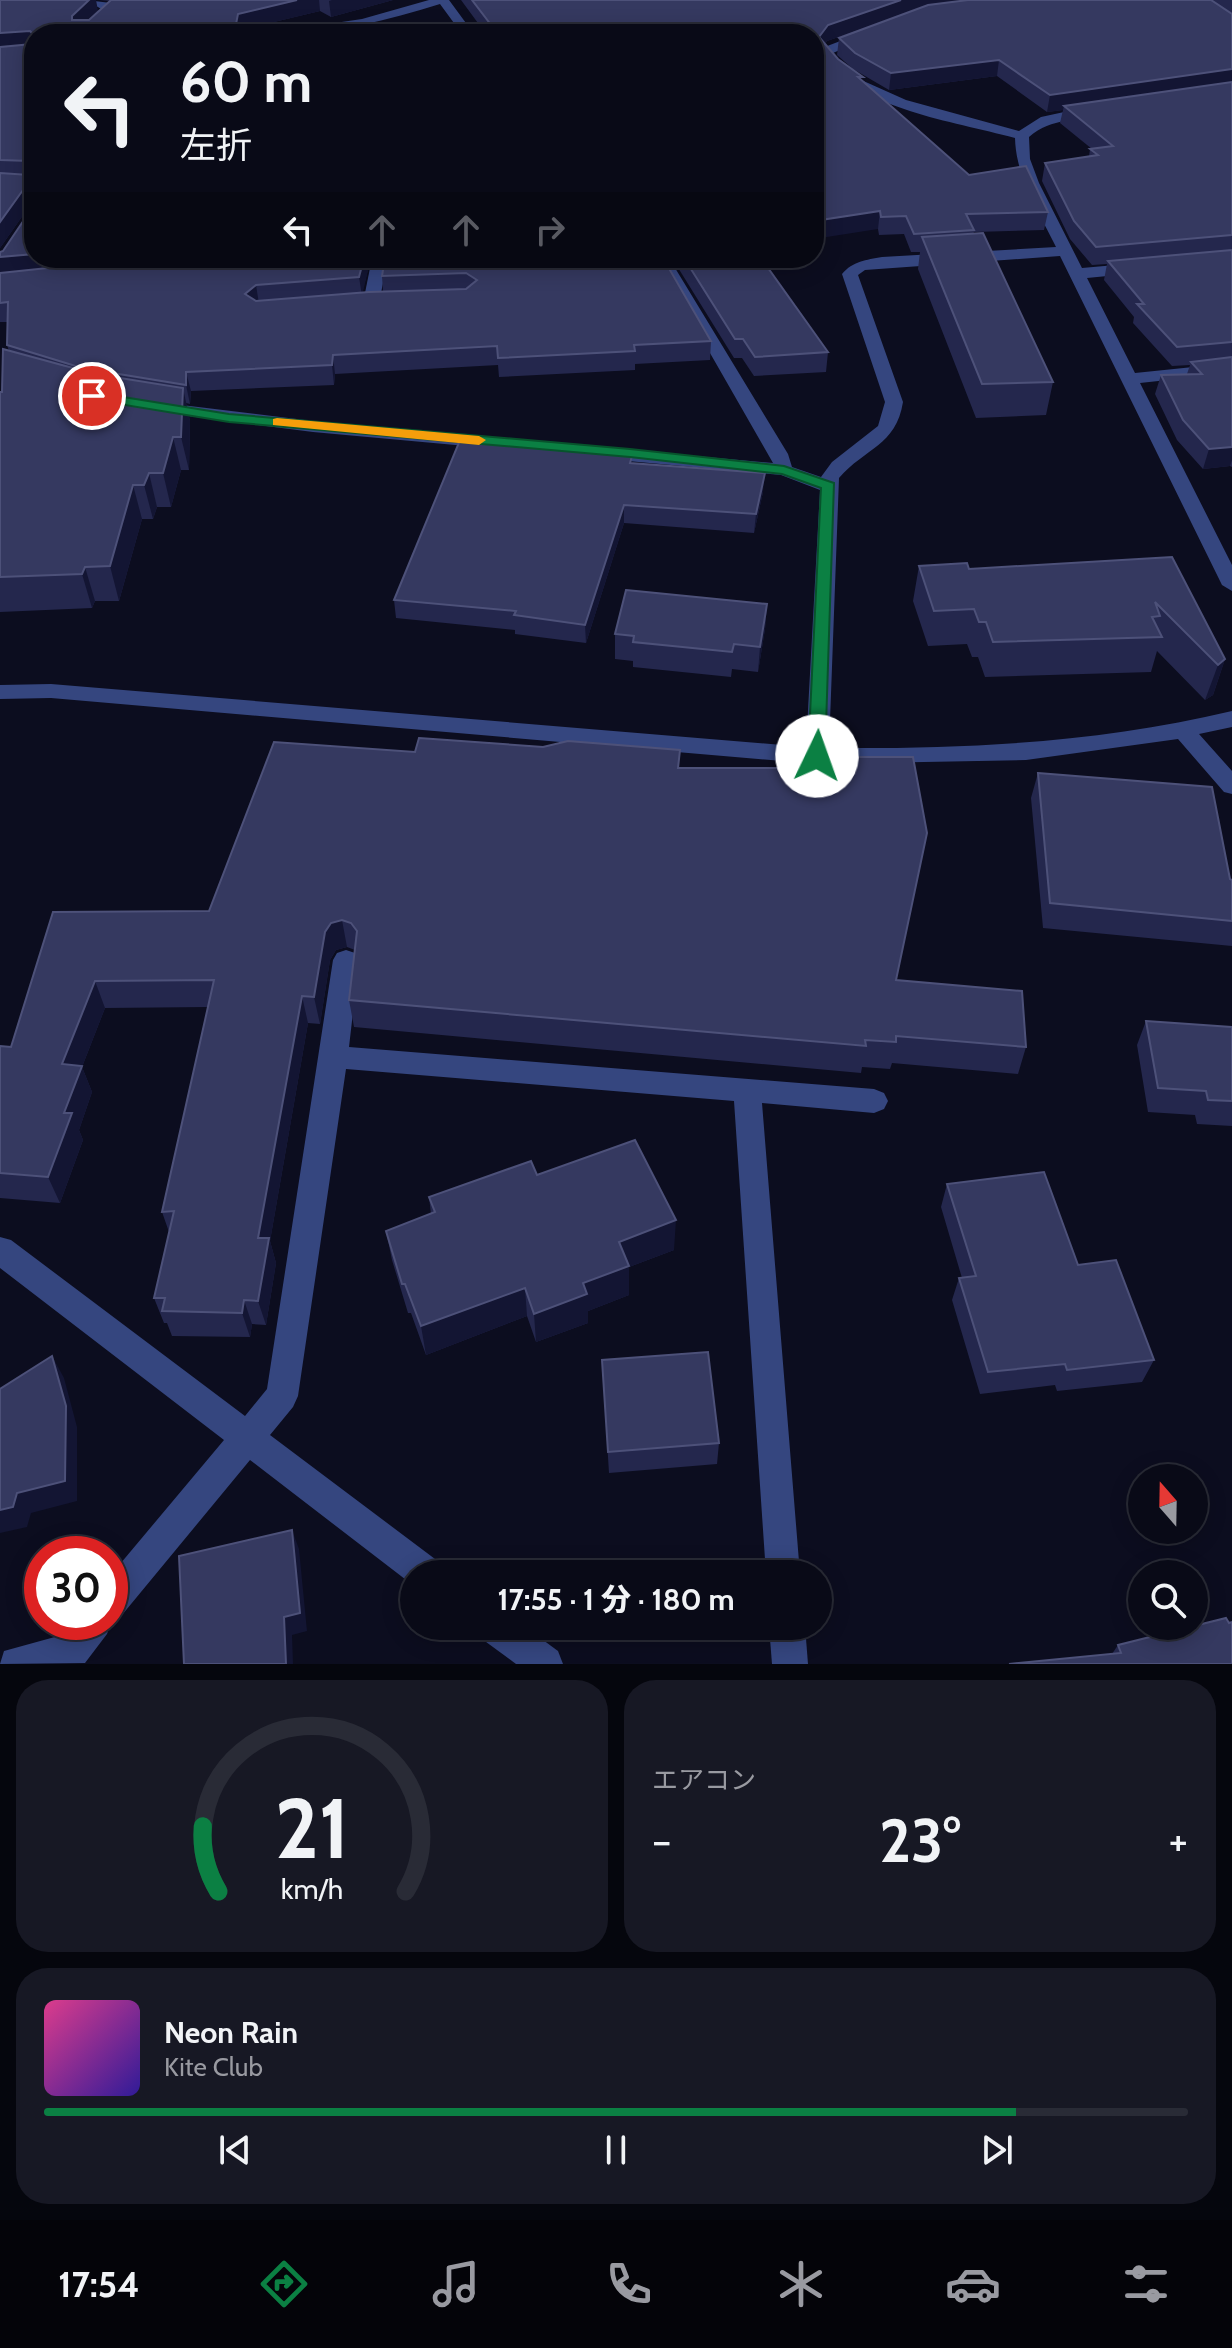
<!DOCTYPE html>
<html lang="ja">
<meta charset="utf-8">
<style>
body{margin:0;font-family:Cabin,"Noto Sans JP",sans-serif;background:#171824;color:#f1f3f6;height:100vh;display:flex;flex-direction:column;font-size:30px;white-space:nowrap}
*{box-sizing:border-box;margin:0}
p{font-size:26px;color:#999aa1}
.icon{flex:none;width:44px;height:44px;fill:none;stroke:currentColor;stroke-width:2;stroke-linecap:round;stroke-linejoin:round}
.map{position:relative;height:1664px;overflow:hidden}
.panel{display:flex;flex-direction:column;gap:16px;padding:16px;background:#05060d;flex:1}
.panel>*{flex:none}
.hud{position:absolute;left:24px;top:24px;width:800px;height:244px;border-radius:32px;box-shadow:0 4px 20px #0003,0 0 0 2px #292b36;background:#090a17;color:#f1f3f6;overflow:hidden}
.needle{width:52px;rotate:340deg}
.fabs{position:absolute;left:1128px;top:1464px;display:grid;gap:16px}
.fabs a{display:grid;place-items:center;width:80px;height:80px;border-radius:50%;background:#090a17;box-shadow:0 4px 20px #0003,0 0 0 2px #292b36;font-size:40px}
.speed{position:absolute;left:24px;top:1536px;display:flex;gap:16px;font-size:40px;font-weight:700;text-align:center}
.speed>*{display:grid;place-content:center;width:104px;height:104px;border-radius:50%;background:#090a17;box-shadow:0 4px 20px #0003,0 0 0 2px #292b36;line-height:1}
.speed .limit{border:12px solid #d22;background:#fff;color:#111}
.pin{position:absolute;display:grid;place-items:center;width:68px;height:68px;color:#fff;margin:-34px;border:4px solid #fff;border-radius:50%;box-shadow:0 2px 8px #0007}
.me{position:absolute;width:88px;margin:-44px;rotate:3deg;stroke-linejoin:round;filter:drop-shadow(0 0 6px #0008)}
.turn{display:flex;align-items:center;gap:28px;height:168px;padding:0 24px;font-size:36px}
.turn .icon{width:104px;height:104px;stroke-width:2.5}
.turn b{display:block;font-size:56px;line-height:68px}
.lanes{display:flex;align-items:center;height:76px;padding:0 24px;background:#0003;justify-content:center;gap:40px;direction:ltr}
.lanes .off{opacity:.35}
.big{font-size:60px;font-weight:800;line-height:1.1}
.panel .card{flex:1;display:flex;flex-direction:column;justify-content:center;gap:12px;min-width:0;padding:0 28px;border-radius:32px;background:#171824}
.panel .dial{align-items:center;gap:0}
.dial svg{height:208px;overflow:visible;fill:none;stroke:#292b36;stroke-width:7;stroke-linecap:round;text-anchor:middle}
.dial text{fill:#f1f3f6;stroke:none}
.song{display:flex;align-items:center;gap:24px}
.cover{width:96px;height:96px;border-radius:12px;background:linear-gradient(135deg,hsl(330 70% 55%),hsl(250 70% 35%))}
.played{height:8px;border-radius:4px;background:linear-gradient(90deg,#0b8043 85%,#292b36 85%)}
.keys{display:flex;justify-content:space-around;direction:ltr}
.heat{display:flex;justify-content:space-between;align-items:center;font-size:44px;direction:ltr}
.panel .tiles{flex:1;display:grid;gap:16px;grid-template-columns:1fr 1fr}
.card:last-child{grid-column:span 2}
.trip{position:absolute;left:400px;top:1560px;width:432px;height:80px;border-radius:40px;background:#090a17;box-shadow:0 4px 20px #0003,0 0 0 2px #292b36;font-weight:800;line-height:80px;text-align:center}
.tab-bar{display:flex;height:128px;justify-content:space-around;align-items:center;background:#040409;color:#999aa1}
.tab-bar .icon{width:56px;height:56px}
.tab-bar .on{color:#0b8043}
.tab-bar b{font-size:36px;color:#f1f3f6}
.map>svg:first-child{display:block}
.lines{fill:none;stroke-linecap:round;stroke-linejoin:round}
.minor{fill:#35467f;fill-rule:evenodd}
.wall{fill:#24274d}
.shaded-wall{fill:#131533}
.building{fill:#353960;stroke:#4d5179;stroke-width:2}
.route{fill:#0b8043;stroke:#07532c;stroke-width:2}
.slow{fill:#f59e0b}
</style>
<div class="map">
<svg width="1232" height="1664" viewBox="0 0 1232 1664">
<rect width="100%" height="100%" fill="#0c0d1f"/>
<g class="lines">
<!-- minor -->
<g class="minor">
<polygon points="86,0 111,3 115,11 91,34 78,34 103,10"/>
<path d="M 429,0 L 449,0 L 474,34 L 462,34 L 440,4 C 387,20 337,34 281,34 L 287,30 L 362,19 Z"/>
<path d="M 864,32 L 874,35 L 833,53 L 833,56 L 859,79 L 906,100 L 1019,131 L 1041,117 L 1092,106 L 1099,110 C 1079,124 1052,116 1029,137 L 1030,159 L 1039,183 L 1082,268 L 1138,263 L 1146,268 L 1138,273 L 1087,278 L 1135,373 L 1232,363 L 1232,373 L 1140,383 L 1232,565 L 1232,591 L 1222,585 L 1060,256 L 865,270 L 858,275 L 903,402 C 896,446 865,448 839,478 L 829,748 C 965,749 1099,743 1232,711 L 1232,727 L 1199,734 L 1232,771 L 1232,794 L 1224,792 L 1178,739 L 1026,760 L 817,764 L 51,698 L 0,699 L 0,685 L 51,684 L 806,747 L 820,490 L 781,475 L 313,432 L 157,412 L 148,407 L 157,402 L 313,421 L 773,463 L 663,271 L 652,258 L 669,258 L 788,454 L 792,467 L 821,477 L 832,462 L 878,426 L 885,402 L 842,274 C 853,261 866,260 882,257 L 1056,247 C 1039,212 1016,178 1015,138 C 949,120 866,111 820,57 L 822,48 Z"/>
<polygon points="372,258 388,258 379,303 371,308 363,303"/>
<polygon points="346,950 355,953 359,960 349,1047 874,1089 884,1093 888,1101 884,1109 874,1113 762,1103 800,1574 766,1574 734,1101 346,1069 298,1396 293,1407 270,1435 439,1562 444,1574 414,1574 414,1586 250,1460 122,1615 112,1620 107,1634 85,1663 0,1664 4,1651 62,1635 72,1622 110,1622 110,1576 224,1440 0,1268 0,1237 11,1240 245,1416 267,1389 333,960 337,953"/>
<polygon points="477,1626 524,1626 558,1651 563,1664 516,1664 482,1639"/>
<polygon points="769,1626 805,1626 808,1664 772,1664"/>
</g>
</g>
<!-- wall -->
<g class="wall">
<polygon points="0,0 98,11 88,20 110,1 100,0 393,0 331,17 320,11 241,30 34,258 371,258 362,293 383,292 382,276 663,258 711,341 710,360 635,364 635,370 499,377 498,365 335,374 334,385 191,391 190,404 186,403 190,421 189,470 181,470 171,507 157,507 153,519 142,519 119,601 95,601 92,608 0,612 0,392 2,392 9,351 7,345 8,322 0,322 0,252 3,251 32,207 28,208 0,248"/>
<polygon points="461,0 1232,0 1232,467 1230,466 1203,469 1177,440 1155,394 1161,375 1187,374 1190,365 1172,366 1133,323 1134,317 1104,280 1107,264 1092,265 1070,239 1042,181 1045,163 1089,156 1090,149 1092,149 1060,123 1063,110 1047,112 997,76 889,90 853,69 837,55 839,38 885,21 827,41 825,44 838,59 969,175 1048,212 1044,230 974,232 973,234 1053,382 1046,415 976,418 918,269 920,252 911,252 904,234 879,235 878,229 814,34 486,34"/>
<polygon points="672,258 761,258 828,352 826,372 754,376 742,358 734,358"/>
<polygon points="632,463 763,492 754,533 624,523 586,643 515,634 515,630 396,618 394,600"/>
<polygon points="1172,557 1225,659 1213,695 1205,700 1157,651 1151,672 985,677 978,657 972,657 967,644 928,646 913,601 919,566 969,569"/>
<polygon points="767,604 765,629 758,672 732,669 731,677 633,667 633,661 615,659 615,634"/>
<polygon points="415,752 679,768 824,768 825,757 896,980 1026,1047 1018,1074 892,1063 890,1069 862,1067 861,1073 354,1027 349,1000 355,950 347,947 336,950 330,960 320,1024 308,1023 270,1241 276,1263 266,1325 252,1324 250,1337 172,1336 167,1323 164,1323 154,1298 169,1232 162,1212 208,1007 105,1008 82,1067 92,1092 79,1130 83,1140 60,1203 0,1198 0,1046 11,1047 53,912 209,911"/>
<polygon points="1038,773 1232,880 1232,946 1043,928 1031,798"/>
<polygon points="1146,1021 1232,1027 1232,1126 1197,1124 1195,1115 1148,1112 1137,1045"/>
<polygon points="537,1175 674,1250 629,1267 629,1295 588,1311 588,1323 536,1342 527,1316 426,1355 411,1313 408,1313 392,1260 386,1231 431,1214 429,1197"/>
<polygon points="947,1184 1078,1265 1154,1360 1142,1382 1057,1391 1055,1385 980,1394 952,1300 959,1278 962,1278 941,1207"/>
<polygon points="602,1360 719,1443 717,1464 609,1473"/>
<polygon points="1229,1623 1232,1664 1112,1654 1118,1645"/>
</g>
<!-- shaded-wall -->
<g class="shaded-wall">
<polygon points="89,0 96,0 98,11 76,32 72,20 72,16"/>
<polygon points="297,0 319,0 320,11 241,30 240,34 234,34 238,14"/>
<polygon points="332,0 393,0 331,17 329,1"/>
<polygon points="901,0 987,0 922,8 827,41 818,53 819,37 828,25"/>
<polygon points="30,31 34,47 0,50 0,33"/>
<polygon points="999,60 997,76 889,90 891,73"/>
<polygon points="1232,69 1232,85 1064,106 1063,110 1047,112 1050,95"/>
<polygon points="28,188 33,206 28,208 0,248 0,222 23,190"/>
<polygon points="880,211 878,229 814,239 814,221"/>
<polygon points="34,254 34,258 157,258 0,276 0,257"/>
<polygon points="364,258 371,258 362,296 359,277"/>
<polygon points="256,285 259,304 245,294"/>
<polygon points="333,355 335,374 334,385 332,365"/>
<polygon points="186,372 191,391 190,404 186,385"/>
<polygon points="183,388 190,421 189,470 181,437"/>
<polygon points="173,437 181,470 171,507 163,473"/>
<polygon points="1232,447 1232,460 1230,466 1203,469 1209,449"/>
<polygon points="149,473 157,507 153,519 144,485"/>
<polygon points="765,473 763,492 754,533 756,514"/>
<polygon points="133,485 142,519 119,601 110,566"/>
<polygon points="624,505 624,523 586,643 585,625"/>
<polygon points="85,567 95,601 92,608 82,574"/>
<polygon points="767,604 765,629 758,672 760,647"/>
<polygon points="1225,659 1213,695 1205,700 1218,665"/>
<polygon points="342,920 347,947 336,950 330,960 320,1024 314,997 325,932 331,923"/>
<polygon points="95,981 105,1008 82,1067 92,1092 79,1130 83,1140 60,1203 48,1177 64,1113 62,1064"/>
<polygon points="302,996 308,1023 270,1241 276,1263 266,1325 258,1301 258,1238"/>
<polygon points="676,1220 674,1250 629,1267 629,1295 588,1311 588,1323 536,1342 534,1314 583,1283 619,1242"/>
<polygon points="525,1288 527,1316 426,1355 421,1326"/>
<polygon points="244,1300 252,1324 250,1337 242,1313"/>
<polygon points="52,1356 64,1378 77,1427 77,1501 31,1513 27,1527 0,1533 0,1510"/>
<polygon points="292,1530 299,1549 307,1631 292,1635 293,1664 286,1664 284,1617"/>
</g>
<!-- building -->
<g class="building">
<polygon points="0,0 89,0 72,16 72,20 89,20 111,0 297,0 238,14 234,34 34,34 34,254 0,257 0,252 3,251 32,208 32,191 28,188 23,190 0,222 0,173 29,175 32,164 30,161 0,160 0,47 32,44 33,34 30,31 0,33"/>
<polygon points="472,0 901,0 828,25 819,37 838,59 863,77 858,77 969,175 1026,166 1048,212 966,214 974,230 914,234 906,216 881,217 880,211 814,221 814,34 498,34"/>
<polygon points="968,0 1211,0 1232,14 1232,69 1050,95 999,60 891,73 855,53 839,38 928,5"/>
<polygon points="1232,82 1232,235 1096,247 1074,221 1045,163 1098,155 1090,149 1113,146 1064,106"/>
<polygon points="983,233 1053,382 982,384 922,237"/>
<polygon points="1232,250 1232,342 1177,347 1137,304 1144,304 1108,261"/>
<polygon points="143,258 364,258 359,277 256,285 245,294 256,301 369,292 466,289 477,280 466,273 382,276 385,258 663,258 711,341 634,345 635,351 498,358 497,346 333,355 332,365 186,372 186,385 82,368 7,345 8,302 0,303 0,273"/>
<polygon points="684,258 761,258 828,352 755,357 743,339 735,339"/>
<polygon points="3,349 95,374 183,388 181,437 173,437 163,473 149,473 144,485 133,485 110,566 85,567 82,574 0,577 0,392 2,392"/>
<polygon points="1232,357 1232,447 1209,449 1183,420 1161,375 1202,374 1191,362"/>
<polygon points="460,440 632,456 630,463 765,473 756,514 624,505 585,625 514,615 516,611 394,600"/>
<polygon points="1172,557 1225,659 1218,665 1155,602 1160,616 1152,617 1162,637 993,642 986,622 979,622 974,609 934,611 919,566 967,563 969,569"/>
<polygon points="626,590 767,604 760,647 734,644 732,652 633,642 634,636 615,634"/>
<polygon points="419,738 543,747 568,741 680,750 678,768 827,768 825,757 913,757 927,833 896,980 1022,991 1026,1047 896,1036 896,1042 865,1040 866,1046 349,1000 357,931 351,923 342,920 331,923 325,932 314,997 302,996 258,1238 269,1238 258,1301 244,1300 242,1313 162,1311 165,1298 154,1298 174,1211 162,1212 214,980 95,981 62,1064 82,1066 64,1113 72,1113 48,1177 0,1173 0,1046 11,1047 53,912 209,911 274,742 415,752"/>
<polygon points="1038,773 1212,787 1230,879 1232,880 1232,921 1050,903"/>
<polygon points="1146,1021 1232,1027 1232,1101 1208,1100 1206,1091 1158,1088"/>
<polygon points="635,1140 676,1220 619,1242 629,1266 583,1283 587,1294 534,1314 525,1288 421,1326 405,1284 402,1284 386,1231 435,1212 429,1197 531,1161 537,1175"/>
<polygon points="1044,1172 1078,1265 1116,1260 1154,1360 1067,1370 1065,1364 988,1372 959,1278 976,1276 947,1184"/>
<polygon points="708,1352 719,1443 608,1452 602,1360"/>
<polygon points="52,1356 66,1406 65,1481 17,1493 13,1507 0,1510 0,1389"/>
<polygon points="292,1530 300,1613 284,1617 286,1664 184,1664 179,1556"/>
<polygon points="1226,1618 1229,1623 1232,1622 1232,1664 1009,1664 1121,1653 1118,1645"/>
</g>
<!-- route -->
<polygon class="route" points="92,392 229,414 630,449 784,466 834,483 825,756 817,762 808,756 821,488 782,474 630,457 229,422 88,399 88,394"/>
<!-- slow -->
<polygon class="slow" points="277,418 479,436 486,440 479,445 273,425 273,419"/>
</svg>
<div class="fabs">
<a><svg class="needle" viewBox="-14 -14 28 28"><path d="M0-13l5 13h-10z" fill="#e53935"/><path d="M0 13l5-13h-10z" fill="#999aa1"/></svg></a>
<a><svg class="icon" aria-label="search" viewBox="0 0 24 24"><circle cx="10" cy="10" r="6"/><path d="M15 15l6 6"/></svg></a>
</div>
<div class="speed"><div class="limit">30</div></div>
<div class="pin" style="left:92px;top:396px;background:#d93025"><svg class="icon" aria-label="arrive" viewBox="0 0 24 24"><path d="M6 21V4h12l-3 4 3 4H6"/></svg></div>
<svg class="me" style="left:817px;top:756px" viewBox="-20 -20 40 40"><circle r="19" fill="#fff"/><path d="M0-13L10 11 0 6-10 11z" fill="#0b8043"/></svg>
<div class="trip">17:55 · 1 分 · 180 m</div>
<div class="hud">
<div class="turn"><svg class="icon" aria-label="left" viewBox="0 0 24 24"><path d="M17 20v-9H6M10 6l-5 5 5 5"/></svg><div><b>60 m</b>左折</div></div>
<div class="lanes"><svg class="icon" aria-label="left" viewBox="0 0 24 24"><path d="M17 20v-9H6M10 6l-5 5 5 5"/></svg><svg class="icon off" aria-label="ahead" viewBox="0 0 24 24"><path d="M12 20V5M6 11l6-6 6 6"/></svg><svg class="icon off" aria-label="ahead" viewBox="0 0 24 24"><path d="M12 20V5M6 11l6-6 6 6"/></svg><svg class="icon off" aria-label="right" viewBox="0 0 24 24"><path d="M7 20v-9h11M14 6l5 5-5 5"/></svg></div>
</div>
</div>
<section class="panel">
<div class="tiles">
<div class="card dial"><svg viewBox="0 0 100 80">
<path d="M14 69A42 42 0 1 1 86 69"/>
<path d="M14 69A42 42 0 0 1 8 44" stroke="#0b8043"/>
<text x="50" y="56" font-size="32" font-weight="700">21</text>
<text x="50" y="72" font-size="11">km/h</text>
</svg></div>
<div class="card"><p>エアコン</p>
<div class="heat"><a>−</a><b class="big">23°</b><a>+</a></div>
</div>
<div class="card">
<div class="song"><i class="cover"></i><div><b>Neon Rain</b><p>Kite Club</p></div></div>
<div class="played"></div>
<div class="keys"><svg class="icon" aria-label="previous" viewBox="0 0 24 24"><path d="M18 5L8 12l10 7zM5 5v14"/></svg><svg class="icon" aria-label="pause" viewBox="0 0 24 24"><path d="M8 5v14M16 5v14"/></svg><svg class="icon" aria-label="next" viewBox="0 0 24 24"><path d="M6 5l10 7-10 7zM19 5v14"/></svg></div>
</div>
</div>
</section>
<nav class="tab-bar">
<b>17:54</b>
<svg class="icon on" aria-label="directions" viewBox="0 0 24 24"><path d="M12 3l9 9-9 9-9-9zM9 14v-3h6M13 9l2 2-2 2"/></svg>
<svg class="icon" aria-label="music" viewBox="0 0 24 24"><path d="M9 18V5l10-2v13"/><circle cx="6" cy="18" r="3"/><circle cx="16" cy="16" r="3"/></svg>
<svg class="icon" aria-label="phone" viewBox="0 0 24 24"><path d="M5 4h4l2 5-3 2q2 4 5 5l2-3 5 2v4C11 20 4 13 5 4z"/></svg>
<svg class="icon" aria-label="climate" viewBox="0 0 24 24"><path d="M12 3v18M4 7l16 10M4 17L20 7"/></svg>
<svg class="icon" aria-label="car" viewBox="0 0 24 24"><path d="M5 17H2v-5l4-1 3-4h7l3 4 3 1v5h-3M9 17h6M6 11h13"/><circle cx="7" cy="17" r="2"/><circle cx="17" cy="17" r="2"/></svg>
<svg class="icon" aria-label="filters" viewBox="0 0 24 24"><path d="M4 7h16M4 17h16"/><circle cx="9" cy="7" r="2"/><circle cx="15" cy="17" r="2"/></svg>
</nav>
